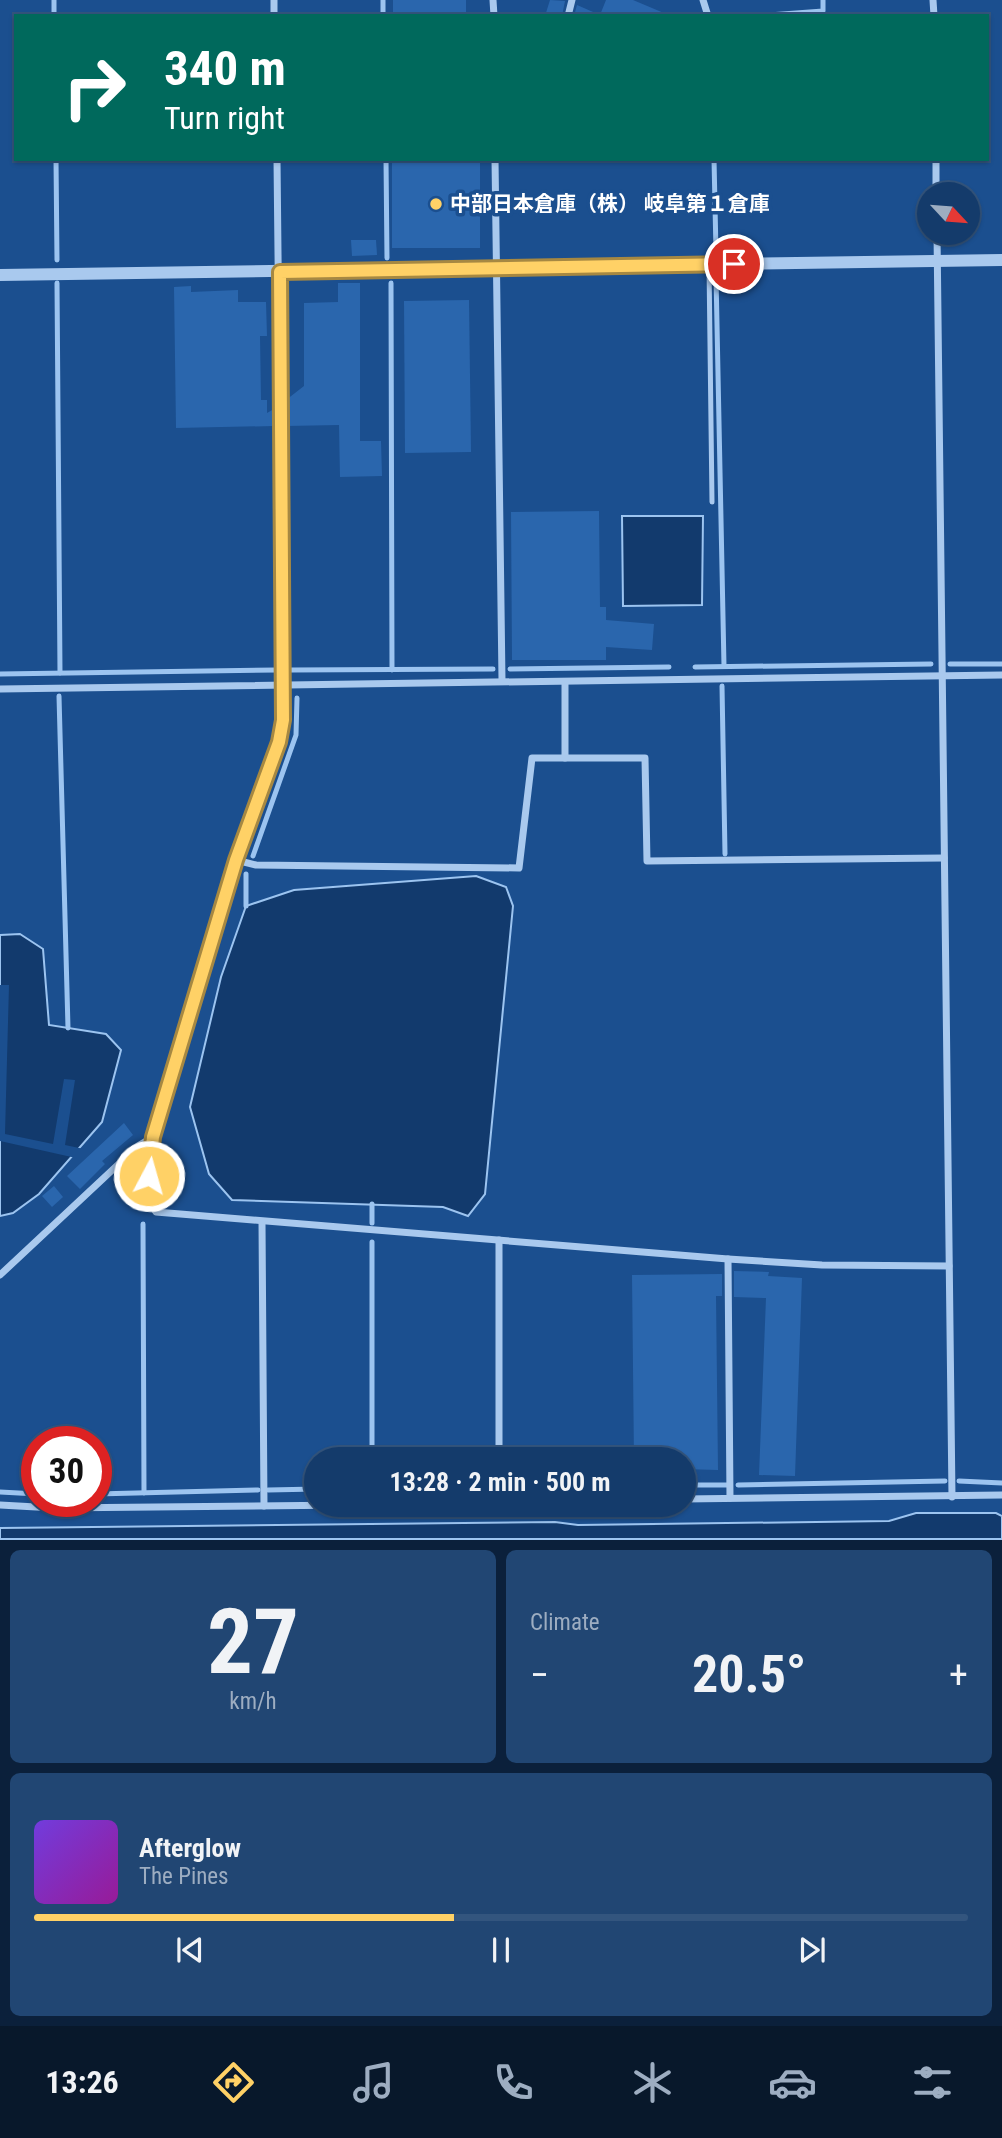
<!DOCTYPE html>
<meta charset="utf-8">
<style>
body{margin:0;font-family:"Roboto Condensed","Noto Sans JP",sans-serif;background:#214673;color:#f1f3f6;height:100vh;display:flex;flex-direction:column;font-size:26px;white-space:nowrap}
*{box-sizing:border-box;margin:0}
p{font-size:23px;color:#9dadc1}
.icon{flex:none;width:38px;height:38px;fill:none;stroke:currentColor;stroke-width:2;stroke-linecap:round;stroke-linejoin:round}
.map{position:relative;height:1540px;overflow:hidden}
.panel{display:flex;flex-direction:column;gap:10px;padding:10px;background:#0b203b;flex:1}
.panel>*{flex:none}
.guide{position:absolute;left:14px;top:14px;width:975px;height:147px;border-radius:0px;box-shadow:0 2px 5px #0004,0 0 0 2px #33557e;background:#00695c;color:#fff;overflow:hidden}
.needle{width:46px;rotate:116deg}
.tools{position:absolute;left:917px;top:182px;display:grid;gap:14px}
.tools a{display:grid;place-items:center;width:63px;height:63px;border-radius:50%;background:#143b6b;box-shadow:0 2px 5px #0004,0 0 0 2px #33557e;font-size:35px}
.speed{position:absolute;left:21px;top:1426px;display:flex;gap:14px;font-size:35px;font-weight:700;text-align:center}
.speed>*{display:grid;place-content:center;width:91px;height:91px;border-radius:50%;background:#143b6b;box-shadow:0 2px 5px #0004,0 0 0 2px #33557e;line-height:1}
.speed .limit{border:10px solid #d22;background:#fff;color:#111}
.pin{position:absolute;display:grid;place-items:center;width:60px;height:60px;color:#fff;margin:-30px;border:4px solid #fff;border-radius:50%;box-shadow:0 2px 7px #0007}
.me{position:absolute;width:77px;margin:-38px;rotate:6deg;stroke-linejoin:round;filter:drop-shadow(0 0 5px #0008)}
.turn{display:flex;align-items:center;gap:24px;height:147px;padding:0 35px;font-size:32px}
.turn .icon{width:91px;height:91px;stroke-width:2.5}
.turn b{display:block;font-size:49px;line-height:60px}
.big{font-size:52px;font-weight:700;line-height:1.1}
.panel .tile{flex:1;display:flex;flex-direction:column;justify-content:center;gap:10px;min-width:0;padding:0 24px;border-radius:10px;background:#214673}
.panel .dial{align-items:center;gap:0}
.dial b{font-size:91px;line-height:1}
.song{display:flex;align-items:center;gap:21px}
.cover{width:84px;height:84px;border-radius:10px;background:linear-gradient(135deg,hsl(260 70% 55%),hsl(300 70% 35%))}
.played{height:7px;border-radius:4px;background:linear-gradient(90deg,#ffd166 45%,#33557e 45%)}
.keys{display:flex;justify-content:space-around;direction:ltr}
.heat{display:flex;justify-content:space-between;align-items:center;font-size:38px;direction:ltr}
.panel .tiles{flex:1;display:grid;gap:10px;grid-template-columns:1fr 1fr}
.tile:last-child{grid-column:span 2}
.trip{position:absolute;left:304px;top:1447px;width:392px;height:70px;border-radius:35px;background:#143b6b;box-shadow:0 2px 5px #0004,0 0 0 2px #33557e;font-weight:700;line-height:70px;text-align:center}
.tabs{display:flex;height:112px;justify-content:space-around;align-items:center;background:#08182b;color:#9dadc1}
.tabs .icon{width:49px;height:49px}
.tabs .active{color:#ffd166}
.tabs b{font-size:32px;color:#f1f3f6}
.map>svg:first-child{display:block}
.water{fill:#123a6d;stroke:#9cc4f0;stroke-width:2}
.pier{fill:#1b4f8f}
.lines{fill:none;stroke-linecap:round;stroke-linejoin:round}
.stream{stroke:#9cc4f0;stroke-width:5}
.building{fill:#2a66ad}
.service{stroke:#a9c9ee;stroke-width:5}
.minor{stroke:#a9c9ee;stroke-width:7}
.tertiary{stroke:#a9c9ee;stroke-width:12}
.route-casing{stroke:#a68842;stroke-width:18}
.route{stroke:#ffd166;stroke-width:12}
.poi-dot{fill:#ffd166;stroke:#1b4f8f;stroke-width:2.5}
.labels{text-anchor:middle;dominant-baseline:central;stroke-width:7;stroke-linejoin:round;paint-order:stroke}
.poi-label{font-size:21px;font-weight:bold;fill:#fff;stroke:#1b4f8f;text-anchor:start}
</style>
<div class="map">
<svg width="1002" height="1540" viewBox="0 0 1002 1540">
<rect width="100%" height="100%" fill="#1b4f8f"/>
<!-- water -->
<g class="water">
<polygon points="622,516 703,516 702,605 623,606"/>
<polygon points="476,876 506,887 513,906 485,1194 468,1216 443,1207 232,1200 209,1174 190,1107 221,977 246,906 294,890"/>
<polygon points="20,934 43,949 49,1025 106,1034 121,1050 102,1122 39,1194 13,1213 0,1216 0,935"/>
<polygon points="916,1513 996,1513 1002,1516 1002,1539 0,1539 0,1528 555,1522 578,1525 889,1521"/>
</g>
<!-- pier -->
<polygon class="pier" points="0,985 9,985 5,1134 53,1144 64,1079 75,1080 65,1145 84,1149 76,1158 0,1141"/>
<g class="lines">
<!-- stream -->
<g class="stream">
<polyline points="54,0 54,16"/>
<polyline points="383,0 383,16"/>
<polyline points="754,16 823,11 823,0"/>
<polyline points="56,159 57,260"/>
<polyline points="386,159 387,258"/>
<polyline points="714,159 716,252"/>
<polyline points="716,276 724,666"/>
<polyline points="57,283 60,673"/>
<polyline points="391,283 392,670"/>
<polyline points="950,664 1002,664"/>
<polyline points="695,667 931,664"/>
<polyline points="510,669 669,667"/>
<polyline points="291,670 493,669"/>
<polyline points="0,674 276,670"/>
<polyline points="722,686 725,854"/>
<polyline points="59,696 68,1028"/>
<polyline points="253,856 296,735 297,698"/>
<polyline points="246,874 246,906"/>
<polyline points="372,1204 372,1223"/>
<polyline points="143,1224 144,1493"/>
<polyline points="372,1242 372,1460"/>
<polyline points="959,1481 1002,1483"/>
<polyline points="684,1485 727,1485"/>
<polyline points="738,1485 945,1481"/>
<polyline points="268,1490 317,1489"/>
<polyline points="0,1492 37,1494"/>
<polyline points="96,1494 258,1490"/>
</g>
</g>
<!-- building -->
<g class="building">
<rect x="393" y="0" width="73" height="16"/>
<polygon points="550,0 565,1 562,16 545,16"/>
<polygon points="606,0 633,0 671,16 574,16 577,5 600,15"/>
<rect x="392" y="159" width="88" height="89"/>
<polygon points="351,240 376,240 377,255 352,256"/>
<polygon points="338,283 360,283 360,441 381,441 382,476 340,477 339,425 286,426 286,400 304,386 304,303 338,302"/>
<polygon points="191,286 191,292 238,290 238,302 266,302 267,336 260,336 261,400 267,400 267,413 274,409 274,426 176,428 174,287"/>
<polygon points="469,300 471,452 405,453 404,301"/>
<polygon points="599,511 600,607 606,607 606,620 654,624 652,650 606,647 606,660 512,660 511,512"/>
<polygon points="124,1123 133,1135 102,1161 105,1164 80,1189 67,1176"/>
<polygon points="54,1186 63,1197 52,1207 42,1196"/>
<polygon points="734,1271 769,1272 768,1276 802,1278 795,1476 759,1475 766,1298 734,1297"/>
<polygon points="722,1274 722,1296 716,1296 718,1470 684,1469 684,1460 634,1460 632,1275"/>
</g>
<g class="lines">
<!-- service -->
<polyline class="service" points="709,265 712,502"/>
<!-- minor -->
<g class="minor">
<polyline points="274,0 274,16"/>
<polyline points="493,0 494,16"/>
<polyline points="703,0 708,16"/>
<polyline points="933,0 934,16"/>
<polyline points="568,16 572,0"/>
<polyline points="277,159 283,720 279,742 236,860 153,1137 147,1196 156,1212 728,1259 822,1265 949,1266"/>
<polyline points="495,159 502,680"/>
<polyline points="936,159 936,194"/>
<polyline points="937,233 952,1497"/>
<polyline points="565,682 565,758"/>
<polyline points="0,689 1002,675"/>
<polyline points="236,860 256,865 519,868 532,758 645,758 647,861 944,858"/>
<polyline points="262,1222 264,1506"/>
<polyline points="728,1259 730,1498"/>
<polyline points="0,1275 138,1146 153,1137"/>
<polyline points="499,1460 499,1240"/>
<polyline points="684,1499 1002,1495"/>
<polyline points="0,1505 54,1508 350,1505"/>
</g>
<!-- tertiary -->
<polyline class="tertiary" points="0,275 1002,260"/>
</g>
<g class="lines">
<!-- route casing -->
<g class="route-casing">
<polyline id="route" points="149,1176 153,1137 236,860 279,742 283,720 280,272 734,264"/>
</g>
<!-- route -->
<use href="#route" class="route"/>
</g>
<!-- markers -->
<circle class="poi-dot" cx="436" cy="204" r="7"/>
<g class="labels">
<!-- poi labels -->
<g class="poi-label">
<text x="450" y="204">中部日本倉庫（株） 岐阜第１倉庫</text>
</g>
</g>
</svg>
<div class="tools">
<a><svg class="needle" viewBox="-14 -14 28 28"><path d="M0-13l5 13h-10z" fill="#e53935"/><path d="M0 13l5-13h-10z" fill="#9dadc1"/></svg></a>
</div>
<div class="speed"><div class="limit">30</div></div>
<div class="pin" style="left:734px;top:264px;background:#d93025"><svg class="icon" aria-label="arrive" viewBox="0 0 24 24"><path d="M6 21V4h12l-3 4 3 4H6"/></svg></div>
<svg class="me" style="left:149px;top:1176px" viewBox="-20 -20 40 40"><circle r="17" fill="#ffd166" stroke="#fff" stroke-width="3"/><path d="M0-11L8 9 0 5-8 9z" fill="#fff"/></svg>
<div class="trip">13:28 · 2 min · 500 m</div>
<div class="guide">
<div class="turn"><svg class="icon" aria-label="right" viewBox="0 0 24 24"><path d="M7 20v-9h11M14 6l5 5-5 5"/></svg><div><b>340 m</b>Turn right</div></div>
</div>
</div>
<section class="panel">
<div class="tiles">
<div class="tile dial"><b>27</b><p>km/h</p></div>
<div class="tile"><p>Climate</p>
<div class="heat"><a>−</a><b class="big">20.5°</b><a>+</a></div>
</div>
<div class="tile">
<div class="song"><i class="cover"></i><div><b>Afterglow</b><p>The Pines</p></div></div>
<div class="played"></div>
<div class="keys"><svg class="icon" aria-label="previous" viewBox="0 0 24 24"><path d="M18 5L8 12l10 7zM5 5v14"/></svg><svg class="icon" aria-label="pause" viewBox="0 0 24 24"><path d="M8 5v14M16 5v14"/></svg><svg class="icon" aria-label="next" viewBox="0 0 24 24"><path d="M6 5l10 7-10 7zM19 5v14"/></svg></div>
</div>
</div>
</section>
<nav class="tabs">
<b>13:26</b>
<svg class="icon active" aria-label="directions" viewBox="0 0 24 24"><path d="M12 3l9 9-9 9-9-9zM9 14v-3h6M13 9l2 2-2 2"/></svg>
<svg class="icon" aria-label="music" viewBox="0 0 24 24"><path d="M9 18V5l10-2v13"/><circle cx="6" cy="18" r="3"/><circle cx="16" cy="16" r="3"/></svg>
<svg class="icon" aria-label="phone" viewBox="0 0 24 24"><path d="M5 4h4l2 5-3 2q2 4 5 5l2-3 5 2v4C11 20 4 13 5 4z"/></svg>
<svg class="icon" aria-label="climate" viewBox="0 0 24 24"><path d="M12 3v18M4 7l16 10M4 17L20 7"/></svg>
<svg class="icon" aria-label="car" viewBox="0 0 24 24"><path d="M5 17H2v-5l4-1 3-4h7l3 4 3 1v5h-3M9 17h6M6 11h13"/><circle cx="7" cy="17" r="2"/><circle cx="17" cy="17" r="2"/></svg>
<svg class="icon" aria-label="filters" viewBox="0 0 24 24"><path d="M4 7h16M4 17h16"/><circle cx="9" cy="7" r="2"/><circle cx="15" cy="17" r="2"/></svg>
</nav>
